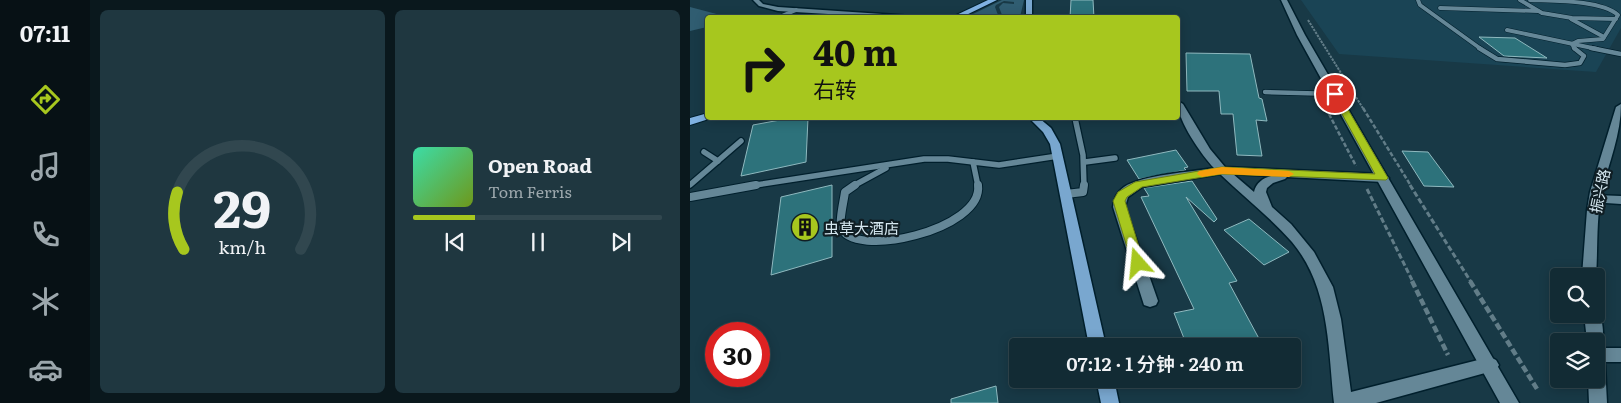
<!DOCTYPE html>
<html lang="zh">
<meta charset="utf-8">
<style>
body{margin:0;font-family:Literata,"Noto Sans SC",serif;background:#1f3740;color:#f1f3f6;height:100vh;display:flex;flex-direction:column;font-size:19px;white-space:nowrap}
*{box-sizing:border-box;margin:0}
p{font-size:16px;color:#9ca7ac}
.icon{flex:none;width:28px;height:28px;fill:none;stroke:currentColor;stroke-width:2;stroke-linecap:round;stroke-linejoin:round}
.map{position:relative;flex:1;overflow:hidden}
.side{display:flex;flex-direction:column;gap:10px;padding:10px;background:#0a181d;width:600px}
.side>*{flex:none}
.hud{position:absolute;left:15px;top:15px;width:475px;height:105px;border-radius:5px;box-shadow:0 2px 12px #0003,0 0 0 1px #31474f;background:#a7c71e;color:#111;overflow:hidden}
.buttons{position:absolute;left:860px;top:268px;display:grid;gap:10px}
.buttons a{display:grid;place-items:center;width:55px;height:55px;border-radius:5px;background:#122b34;box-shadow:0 2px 12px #0003,0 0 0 1px #31474f;font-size:25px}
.speed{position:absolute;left:15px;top:322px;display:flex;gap:10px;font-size:25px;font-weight:700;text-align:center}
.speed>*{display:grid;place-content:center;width:65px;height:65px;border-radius:50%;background:#122b34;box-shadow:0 2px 12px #0003,0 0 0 1px #31474f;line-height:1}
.speed .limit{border:8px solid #d22;background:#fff;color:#111}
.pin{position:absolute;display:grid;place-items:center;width:42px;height:42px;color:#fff;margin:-21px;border:2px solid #fff;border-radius:50%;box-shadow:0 1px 5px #0007}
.me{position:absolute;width:55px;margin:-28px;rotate:342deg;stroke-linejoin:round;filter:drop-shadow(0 0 4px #0008)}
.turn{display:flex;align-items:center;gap:18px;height:105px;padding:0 25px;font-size:22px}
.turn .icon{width:65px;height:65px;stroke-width:2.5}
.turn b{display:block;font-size:35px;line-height:42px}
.side .tile{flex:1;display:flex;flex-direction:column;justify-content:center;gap:8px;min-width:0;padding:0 18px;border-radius:8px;background:#1f3740}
.side .dial{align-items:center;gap:0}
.dial svg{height:130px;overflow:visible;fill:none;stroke:#31474f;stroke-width:7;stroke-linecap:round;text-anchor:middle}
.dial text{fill:#f1f3f6;stroke:none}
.song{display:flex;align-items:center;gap:15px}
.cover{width:60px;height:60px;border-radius:8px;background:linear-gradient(135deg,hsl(160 70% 55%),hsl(80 70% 35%))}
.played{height:5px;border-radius:2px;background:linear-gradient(90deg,#a7c71e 25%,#31474f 25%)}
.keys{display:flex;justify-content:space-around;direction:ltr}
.side .tiles{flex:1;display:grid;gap:10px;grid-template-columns:repeat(2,1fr)}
.trip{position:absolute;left:319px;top:338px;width:292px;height:50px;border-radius:5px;background:#122b34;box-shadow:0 2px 12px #0003,0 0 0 1px #31474f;font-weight:600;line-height:50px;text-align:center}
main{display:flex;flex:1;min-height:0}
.tab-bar{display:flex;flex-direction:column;width:90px;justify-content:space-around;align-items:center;background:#071115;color:#9ca7ac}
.tab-bar .icon{width:35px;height:35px}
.tab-bar .current{color:#a7c71e}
.tab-bar b{font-size:22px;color:#f1f3f6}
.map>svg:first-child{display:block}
.built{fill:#1a4455}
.green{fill:#305d71}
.building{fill:#2d727b;stroke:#8fb9bf}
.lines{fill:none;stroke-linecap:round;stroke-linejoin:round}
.service-far3-casing{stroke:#001f2c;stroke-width:5}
.service-far2-casing{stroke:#001f2c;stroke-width:6}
.service-far1-casing{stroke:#001f2c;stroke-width:8}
.service-casing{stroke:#001f2c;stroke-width:10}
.minor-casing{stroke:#001f2c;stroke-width:3}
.tertiary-casing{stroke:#001f2c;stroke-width:3}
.primary-casing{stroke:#001f2c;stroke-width:3}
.trunk-casing{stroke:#001f2c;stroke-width:2}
.path-far3{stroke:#627d88;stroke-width:2;stroke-dasharray:2.5 1;stroke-linecap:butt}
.path-far2{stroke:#627d88;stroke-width:2.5;stroke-dasharray:4.5 2;stroke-linecap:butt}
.path-far1{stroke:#627d88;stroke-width:3;stroke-dasharray:5.5 2.5;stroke-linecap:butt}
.path{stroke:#627d88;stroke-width:4.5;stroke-dasharray:7 3;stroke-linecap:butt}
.service-far3{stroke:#658797;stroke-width:4}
.service-far2{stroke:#658797;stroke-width:4.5}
.service-far1{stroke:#658797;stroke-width:5.5}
.service{stroke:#658797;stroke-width:8}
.minor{fill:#658797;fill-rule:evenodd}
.tertiary{fill:#658797;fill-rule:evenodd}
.primary{fill:#79a7cf;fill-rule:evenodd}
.trunk{fill:#80b2e2;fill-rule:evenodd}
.route{fill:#a7c71e;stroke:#6d8114}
.slow{fill:#f59e0b}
.labels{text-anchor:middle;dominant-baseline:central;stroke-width:4.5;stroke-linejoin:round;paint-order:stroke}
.street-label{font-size:15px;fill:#d5e7f0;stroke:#101e24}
.poi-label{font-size:15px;fill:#d5e7f0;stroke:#101e24;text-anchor:start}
</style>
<main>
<nav class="tab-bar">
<b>07:11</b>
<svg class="icon current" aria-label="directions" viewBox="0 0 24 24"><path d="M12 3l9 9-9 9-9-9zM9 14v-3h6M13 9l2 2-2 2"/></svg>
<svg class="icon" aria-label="music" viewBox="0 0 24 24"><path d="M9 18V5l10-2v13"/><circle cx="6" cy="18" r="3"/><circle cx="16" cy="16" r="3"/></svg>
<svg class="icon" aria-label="phone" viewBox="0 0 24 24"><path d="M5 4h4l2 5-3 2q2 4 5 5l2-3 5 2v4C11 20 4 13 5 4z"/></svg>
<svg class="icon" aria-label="climate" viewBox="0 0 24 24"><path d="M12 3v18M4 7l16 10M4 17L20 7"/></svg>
<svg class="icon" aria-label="car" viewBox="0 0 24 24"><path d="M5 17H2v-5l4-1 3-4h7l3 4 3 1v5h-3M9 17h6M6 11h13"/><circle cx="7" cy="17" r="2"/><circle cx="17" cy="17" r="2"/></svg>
</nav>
<section class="side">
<div class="tiles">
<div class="tile dial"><svg viewBox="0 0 100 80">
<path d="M14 69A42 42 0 1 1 86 69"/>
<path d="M14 69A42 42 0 0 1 10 34" stroke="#a7c71e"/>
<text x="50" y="56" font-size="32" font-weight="700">29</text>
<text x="50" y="72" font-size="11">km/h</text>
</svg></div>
<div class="tile">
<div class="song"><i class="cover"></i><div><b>Open Road</b><p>Tom Ferris</p></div></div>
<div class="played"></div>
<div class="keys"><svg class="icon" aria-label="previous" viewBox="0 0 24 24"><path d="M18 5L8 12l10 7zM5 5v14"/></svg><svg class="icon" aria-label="pause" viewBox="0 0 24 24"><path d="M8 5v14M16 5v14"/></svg><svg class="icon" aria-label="next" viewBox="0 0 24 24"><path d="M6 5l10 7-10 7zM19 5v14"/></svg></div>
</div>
</div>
</section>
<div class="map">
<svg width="931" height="403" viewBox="0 0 931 403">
<rect width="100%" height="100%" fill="#183946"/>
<!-- built -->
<polygon class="built" points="611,0 931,0 931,28 906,72 649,54"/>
<!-- green -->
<g class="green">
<polygon points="312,0 334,0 330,17 310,17 312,15 309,7 313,3 324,4 324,2 314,1 306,5 305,7 308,15 306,17 284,17 281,15"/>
<polygon points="0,7 38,17 18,18 17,27 0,31"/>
</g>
<!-- building -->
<g class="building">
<polygon points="381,0 403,0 404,18 380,18"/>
<polygon points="789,37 825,38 857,58 814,56"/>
<polygon points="496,53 560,54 569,98 572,99 577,121 566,120 572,156 547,155 543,114 531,114 529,91 497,91"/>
<polygon points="101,118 118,118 116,162 51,176 63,125"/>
<polygon points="486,150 498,167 494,168 496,170 449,179 437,160"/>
<polygon points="712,151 738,152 764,187 734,186"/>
<polygon points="502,181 527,219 524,222 496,197 547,281 539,283 573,346 497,346 484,313 504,309 451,197 459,196 454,188"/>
<polygon points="142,185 142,257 81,275 91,197"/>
<polygon points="559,219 599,252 574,265 534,230"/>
<polygon points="306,386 308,403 261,403 261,399"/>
</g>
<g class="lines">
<!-- service-far3 casing -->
<g class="service-far3-casing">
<g id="service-far3">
<polyline points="728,0 730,5 791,49"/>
<polyline points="830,0 852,13 882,18 926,19"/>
<path d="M 840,0 C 864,1 911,0 928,15 L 913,39 L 888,41 L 882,44 L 885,49"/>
<polyline points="750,8 848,11"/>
<polyline points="87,18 106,10"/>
<polyline points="881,19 914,37"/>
<polyline points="817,30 907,49"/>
</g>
</g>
<!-- service-far2 casing -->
<g class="service-far2-casing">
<g id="service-far2">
<polyline points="789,48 807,59 875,65 890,63 894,56 884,48"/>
<polyline points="901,48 931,54"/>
<polyline points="575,92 645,94"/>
</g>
</g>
<!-- service-far1 casing -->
<g class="service-far1-casing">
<g id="service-far1">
<polyline points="385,118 393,155 394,186"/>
<polyline points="14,152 28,161"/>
<polyline points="283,162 288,186"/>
<polyline points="395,162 425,158"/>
<polyline points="0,185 51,141"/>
<polyline points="59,186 234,159 258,159 309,165 368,156"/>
<polyline points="163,186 196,168"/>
</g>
</g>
<!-- service casing -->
<g class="service-casing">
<g id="service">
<path d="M 165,185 L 155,192 C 154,200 149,220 151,227 C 161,260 294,230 288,185"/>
<polyline points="376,194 393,192 394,185"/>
<polyline points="0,197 66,185"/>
</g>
</g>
<!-- minor casing -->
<g class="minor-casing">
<g id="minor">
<path d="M 488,101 L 493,104 L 520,149 L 535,167 L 693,174 L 699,178 L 693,182 L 597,177 L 595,179 L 583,183 L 577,188 L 576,192 L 582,207 L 601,224 L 624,252 L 643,287 L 651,319 L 661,392 L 800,357 L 806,360 L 809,365 L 806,370 L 686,403 L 644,403 C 638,348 640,287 602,242 C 580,217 554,197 530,174 L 452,187 L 438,197 L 435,207 L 468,301 L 466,305 L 460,307 L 454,305 L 423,207 C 424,199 427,192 434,187 C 451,175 502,172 524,168 C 511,154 486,119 488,101 ZM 543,174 L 581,176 C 573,178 566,183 564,192 Z"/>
<polygon points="905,195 931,196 931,204 901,202 899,199 901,196"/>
<rect x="906" y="348" width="25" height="14"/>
</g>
</g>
<!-- tertiary casing -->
<g class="tertiary-casing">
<g id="tertiary">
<polygon points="63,0 69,0 73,4 88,7 252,18 205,18 88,11 69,6"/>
<polygon points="591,0 597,0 615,35 829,403 810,403 607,35"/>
<path d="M 931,104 C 931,135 919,162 912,191 C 906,218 908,248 906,276 L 892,276 L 897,210 L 900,192 L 926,107 Z"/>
<path d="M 906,309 C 913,316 915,337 911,346 L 906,348 L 906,341 L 897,341 L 894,314 L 906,314 Z"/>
<polygon points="906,357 912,360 915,365 917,403 899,403 898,379 906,379"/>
</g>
</g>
<!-- primary casing -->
<g class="primary-casing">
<g id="primary">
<rect x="336" y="0" width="6" height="18"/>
<polygon points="339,118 349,118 361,128 370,144 416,346 399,346 360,144 353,132"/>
<polygon points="406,379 424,379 429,403 411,403"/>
</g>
</g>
<!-- trunk casing -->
<g class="trunk-casing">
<g id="trunk">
<polygon points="298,0 307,0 270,18 260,18"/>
<polygon points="18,113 18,118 22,118 0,125 0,118"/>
</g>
</g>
<!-- path-far3 -->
<polyline class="path-far3" points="618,20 674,110"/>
<!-- path-far2 -->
<g class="path-far2">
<polyline points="673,108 721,186"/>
<polyline points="639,114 666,166"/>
</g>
<!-- path-far1 -->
<g class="path-far1">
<polyline points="720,185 781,282"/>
<polyline points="677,189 723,282"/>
</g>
<!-- path -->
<g class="path">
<polyline points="722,281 758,355"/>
<polyline points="780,281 847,389"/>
</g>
<!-- service-far3 -->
<use href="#service-far3" class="service-far3"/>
<!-- service-far2 -->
<use href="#service-far2" class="service-far2"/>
<!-- service-far1 -->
<use href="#service-far1" class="service-far1"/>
<!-- service -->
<use href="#service" class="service"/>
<!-- minor -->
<use href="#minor" class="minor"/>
<!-- tertiary -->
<use href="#tertiary" class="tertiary"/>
<!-- primary -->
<use href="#primary" class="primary"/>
<!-- trunk -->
<use href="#trunk" class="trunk"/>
</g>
<!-- route -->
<polygon class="route" points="645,91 649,94 698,178 696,180 532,174 452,187 437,197 435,201 454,263 452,267 443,267 423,201 428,192 445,182 532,167 685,174 641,94"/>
<!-- slow -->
<polygon class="slow" points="532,167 599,171 604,174 599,177 532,174 512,177 507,174 509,171"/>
<!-- icons -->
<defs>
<g id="building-disc" transform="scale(1.4375)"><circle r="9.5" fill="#a7c71e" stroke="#101e24"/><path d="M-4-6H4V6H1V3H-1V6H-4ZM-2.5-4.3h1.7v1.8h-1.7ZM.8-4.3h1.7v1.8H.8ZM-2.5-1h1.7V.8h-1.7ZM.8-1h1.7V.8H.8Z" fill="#111"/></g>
</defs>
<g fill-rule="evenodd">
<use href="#building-disc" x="115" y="227"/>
</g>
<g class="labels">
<!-- street labels -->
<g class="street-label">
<text transform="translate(909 191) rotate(-78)">振兴路</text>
</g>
<!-- poi labels -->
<g class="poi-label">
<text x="134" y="227">虫草大酒店</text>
</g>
</g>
</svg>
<div class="buttons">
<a><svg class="icon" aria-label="search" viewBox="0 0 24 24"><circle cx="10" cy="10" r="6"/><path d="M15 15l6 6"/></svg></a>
<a><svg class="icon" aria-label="layers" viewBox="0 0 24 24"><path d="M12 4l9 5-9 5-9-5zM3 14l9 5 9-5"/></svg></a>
</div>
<div class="speed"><div class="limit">30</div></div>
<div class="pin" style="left:645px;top:94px;background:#d93025"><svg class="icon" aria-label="arrive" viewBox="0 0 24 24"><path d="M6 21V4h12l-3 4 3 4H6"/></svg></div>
<svg class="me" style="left:448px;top:263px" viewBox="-20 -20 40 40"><path d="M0-17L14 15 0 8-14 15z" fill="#a7c71e" stroke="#fff" stroke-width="4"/></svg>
<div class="trip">07:12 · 1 分钟 · 240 m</div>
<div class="hud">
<div class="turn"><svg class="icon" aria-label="right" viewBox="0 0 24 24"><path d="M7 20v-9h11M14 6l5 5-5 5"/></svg><div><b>40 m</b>右转</div></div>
</div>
</div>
</main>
